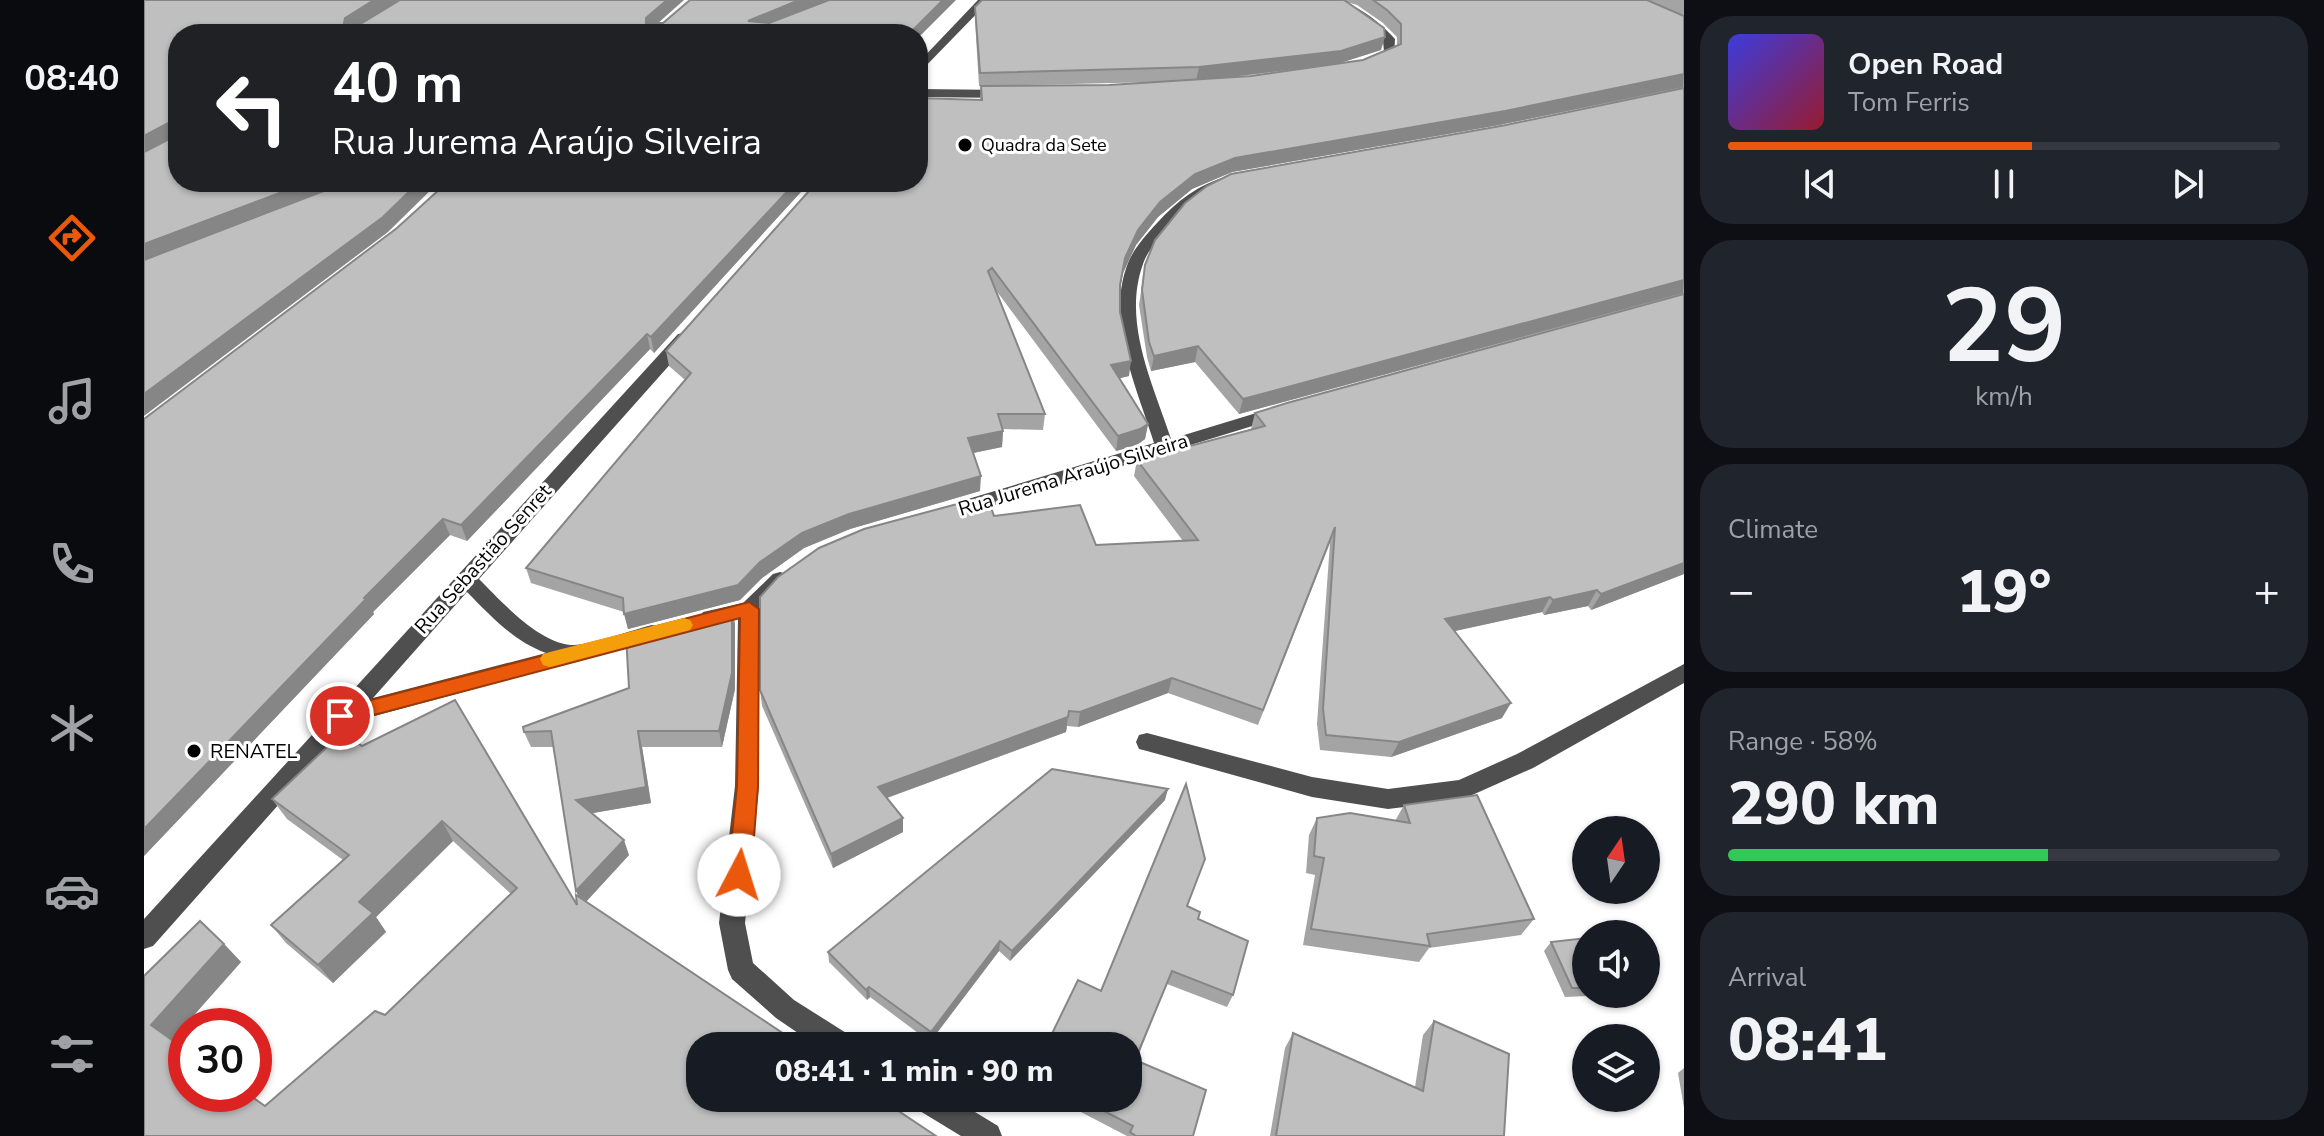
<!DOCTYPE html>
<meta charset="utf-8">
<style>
body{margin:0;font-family:"Nunito Sans",sans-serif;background:#20242c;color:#f1f3f6;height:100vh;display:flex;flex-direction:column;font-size:30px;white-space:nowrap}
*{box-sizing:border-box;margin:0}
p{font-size:26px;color:#9ea1a6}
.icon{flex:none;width:44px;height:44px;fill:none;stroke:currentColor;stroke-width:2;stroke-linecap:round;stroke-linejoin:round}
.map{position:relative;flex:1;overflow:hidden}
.panel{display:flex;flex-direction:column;gap:16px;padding:16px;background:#0d0f14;width:640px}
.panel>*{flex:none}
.top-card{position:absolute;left:24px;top:24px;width:760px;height:168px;border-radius:32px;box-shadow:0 2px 6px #0004;background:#202124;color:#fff;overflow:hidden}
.needle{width:52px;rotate:13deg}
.tools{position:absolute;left:1428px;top:816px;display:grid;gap:16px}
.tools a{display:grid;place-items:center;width:88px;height:88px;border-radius:50%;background:#171b24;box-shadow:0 2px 6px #0004;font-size:40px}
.speed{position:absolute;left:24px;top:1008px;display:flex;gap:16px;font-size:40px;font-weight:700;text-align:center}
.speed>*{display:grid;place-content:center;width:104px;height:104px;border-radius:50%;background:#171b24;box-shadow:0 2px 6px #0004;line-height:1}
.speed .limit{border:12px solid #d22;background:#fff;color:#111}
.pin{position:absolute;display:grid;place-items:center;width:68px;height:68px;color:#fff;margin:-34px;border:4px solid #fff;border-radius:50%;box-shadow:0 2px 8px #0007}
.me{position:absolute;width:88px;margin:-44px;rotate:5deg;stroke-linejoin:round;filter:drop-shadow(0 0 6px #0008)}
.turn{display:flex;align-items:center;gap:28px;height:168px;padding:0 32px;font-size:36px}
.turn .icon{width:104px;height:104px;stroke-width:2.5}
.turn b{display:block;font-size:56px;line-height:68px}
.big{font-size:60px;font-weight:800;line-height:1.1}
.panel .tile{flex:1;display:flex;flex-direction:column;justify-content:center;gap:12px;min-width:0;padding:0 28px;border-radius:32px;background:#20242c}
.panel .dial{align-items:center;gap:0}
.dial b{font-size:104px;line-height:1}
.song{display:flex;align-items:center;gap:24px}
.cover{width:96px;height:96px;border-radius:12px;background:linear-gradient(135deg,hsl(240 70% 55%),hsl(350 70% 35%))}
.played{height:8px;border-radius:4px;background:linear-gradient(90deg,#ea580c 55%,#363941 55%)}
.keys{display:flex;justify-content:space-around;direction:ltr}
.heat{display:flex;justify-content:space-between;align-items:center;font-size:44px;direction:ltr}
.charge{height:12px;border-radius:6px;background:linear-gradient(90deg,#34c759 58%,#363941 0)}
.trip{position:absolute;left:542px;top:1032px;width:456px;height:80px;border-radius:32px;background:#171b24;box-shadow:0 2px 6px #0004;font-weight:800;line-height:80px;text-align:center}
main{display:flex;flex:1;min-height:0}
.tab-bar{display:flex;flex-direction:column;width:144px;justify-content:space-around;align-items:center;background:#090b0e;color:#9ea1a6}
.tab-bar .icon{width:56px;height:56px}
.tab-bar .active{color:#ea580c}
.tab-bar b{font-size:36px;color:#f1f3f6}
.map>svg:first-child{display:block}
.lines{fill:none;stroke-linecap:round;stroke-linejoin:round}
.minor{fill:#4f4f4f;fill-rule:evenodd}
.wall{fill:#a4a4a4;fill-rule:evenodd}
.shaded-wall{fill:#868686}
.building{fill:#bfbfbf;stroke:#868686;stroke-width:2}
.route{fill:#ea580c;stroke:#983908;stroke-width:2}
.slow{fill:#f59e0b}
.poi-dot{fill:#000;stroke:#fff;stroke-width:3}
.labels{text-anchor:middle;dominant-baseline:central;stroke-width:6;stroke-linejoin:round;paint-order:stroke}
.far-poi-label{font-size:18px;fill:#000;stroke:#fff;text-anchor:start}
.street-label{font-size:20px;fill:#000;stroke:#fff}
.poi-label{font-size:20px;fill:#000;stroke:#fff;text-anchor:start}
</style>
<main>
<nav class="tab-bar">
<b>08:40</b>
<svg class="icon active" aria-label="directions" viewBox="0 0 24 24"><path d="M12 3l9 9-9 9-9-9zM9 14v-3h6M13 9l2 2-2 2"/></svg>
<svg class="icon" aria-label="music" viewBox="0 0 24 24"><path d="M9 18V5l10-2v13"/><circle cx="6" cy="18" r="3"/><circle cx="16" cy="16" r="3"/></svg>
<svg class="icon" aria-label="phone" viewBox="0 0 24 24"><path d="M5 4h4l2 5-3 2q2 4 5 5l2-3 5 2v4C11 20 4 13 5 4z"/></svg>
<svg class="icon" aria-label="climate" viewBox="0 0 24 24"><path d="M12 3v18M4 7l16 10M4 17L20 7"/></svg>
<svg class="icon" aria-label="car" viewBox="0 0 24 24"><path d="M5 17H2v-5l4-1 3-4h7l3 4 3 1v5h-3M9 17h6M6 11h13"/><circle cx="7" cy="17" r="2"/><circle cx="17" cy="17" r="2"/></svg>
<svg class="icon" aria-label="filters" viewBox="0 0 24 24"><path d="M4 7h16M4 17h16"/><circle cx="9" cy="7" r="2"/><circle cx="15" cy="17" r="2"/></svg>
</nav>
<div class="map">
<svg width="1540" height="1136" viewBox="0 0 1540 1136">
<rect width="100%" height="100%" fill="#fff"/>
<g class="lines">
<!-- minor -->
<g class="minor">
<polygon points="834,0 846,0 774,74 774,63"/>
<path d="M 1184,0 C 1209,0 1235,21 1251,39 L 1250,57 L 1232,65 L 1224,65 L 1224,59 L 1240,52 L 1239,40 Z"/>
<polygon points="774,89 862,90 868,94 862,98 774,97"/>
<path d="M 1084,176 L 1089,177 L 1089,183 C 1063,193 1042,208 1024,229 C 1015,239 1003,251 999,264 C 978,322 1009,384 1027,439 L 1135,406 L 1141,408 L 1144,412 L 1141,416 L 828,512 L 814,512 L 811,507 L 814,502 L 1010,443 C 993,388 961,321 984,263 C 990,248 1002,235 1013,223 C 1033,201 1055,184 1084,176 Z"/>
<path d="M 540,333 L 548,338 L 546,342 L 335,579 C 357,601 396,645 430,645 C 448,645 488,630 508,625 L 515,627 L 518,633 L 515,639 L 208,722 L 9,946 L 0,949 L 0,919 L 534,334 ZM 323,592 C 347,616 369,641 402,653 L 229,698 Z"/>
<polygon points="636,572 643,574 646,579 615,612 615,786 601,923 609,963 650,1000 707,1036 711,1046 673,1046 632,1018 588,979 584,970 575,923 591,786 594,619 566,626 559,624 556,618 559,612 599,603 629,574"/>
<polygon points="1540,664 1540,683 1389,768 1317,800 1244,809 1168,797 1003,751 995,749 992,742 995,735 1003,733 1168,777 1244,789 1315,780 1373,754"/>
<polygon points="767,1098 808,1098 854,1126 858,1136 817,1136 771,1108"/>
</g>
</g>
<!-- wall -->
<g class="wall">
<path d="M 838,0 L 1540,0 L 1540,88 L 1355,125 L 1088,172 L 1048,189 L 1014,217 L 992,245 L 979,273 L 976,289 L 976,312 L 985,376 L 975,378 L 1004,424 L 1001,439 L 993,445 L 972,451 L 851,289 L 901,414 L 899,430 L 859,429 L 858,447 L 829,453 L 836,491 L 706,529 L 660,548 L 618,578 L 596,600 L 484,629 L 480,612 L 387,583 L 382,568 L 541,380 L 525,366 L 522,351 L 836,100 L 837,86 L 965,85 L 1014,82 L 835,86 L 831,20 L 831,7 ZM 1203,2 L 1213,5 L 1239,23 L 1253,37 L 1253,45 L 1219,60 L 1196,63 L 1237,50 ZM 1170,67 L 1107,76 L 1080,78 Z"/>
<polygon points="1540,89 1540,294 1095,414 1051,362 1007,371 1003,357 995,305 1001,265 1362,125"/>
<polygon points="301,182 666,182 510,353 506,349 323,541 306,535 229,612 230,614 0,856 253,228 298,187"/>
<polygon points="1111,413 1540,574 1447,610 1444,606 1400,615 1398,612 1310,631 1358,718 1247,757 1176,750 1173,724 1186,543 1114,725 1024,693 934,727 923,726 922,732 743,798 759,832 689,868 618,706 616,690 850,516 952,545 1039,541 990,476 993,460 1107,429"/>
<polygon points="591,624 591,689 578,747 498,747 507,803 448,813 485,855 442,902 658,1046 0,1136 0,976 80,944 97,962 28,1040 121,1106 241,1015 367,894 309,841 232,917 242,932 189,983 142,943 127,925 199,860 143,819 128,799 199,732 433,905 435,897 409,747 387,747 380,732 485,688"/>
<polygon points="1021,800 866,961 855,951 786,1042 726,997 723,1000 685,962 684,952"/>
<polygon points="1260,805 1390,919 1377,935 1285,948 1275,962 1159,945 1171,875 1162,873 1165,835 1173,818 1251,821"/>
<polygon points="1056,873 1043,906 1089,995 1083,1007 1023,984 992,1061 1049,1136 983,1136 910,1098 984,1098 957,991"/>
<polygon points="1442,938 1442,994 1467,994 1466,995 1421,997 1400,951 1407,942"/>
<polygon points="1290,1021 1360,1136 1126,1136 1141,1048 1149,1033 1271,1087 1279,1035"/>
<polygon points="1540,1068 1540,1108 1534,1073"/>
</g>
<!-- shaded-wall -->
<g class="shaded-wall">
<polygon points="230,0 255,0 205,34 200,23 201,18"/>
<polygon points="523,0 540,0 504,32 504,34 502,18"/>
<polygon points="655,0 687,0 606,34 604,21"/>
<polygon points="799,0 812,0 774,38 774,34 765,34"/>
<polygon points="1241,37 1237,50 1193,64 1052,81 1055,67"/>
<polygon points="1540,74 1539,87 1355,125 1088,172 1048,189 1014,217 992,245 979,273 973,301 981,258 994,230 1016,202 1051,174 1091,158"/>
<polygon points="26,122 33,136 0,154 0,136"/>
<polygon points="165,182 209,182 0,262 0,244"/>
<polygon points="275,182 295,182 244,232 0,416 0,394"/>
<polygon points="652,182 666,182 510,353 507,337"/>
<polygon points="1540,280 1539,293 1095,414 1099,399"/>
<polygon points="503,334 506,349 323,541 317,525"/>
<polygon points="1054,346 1051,362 1007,371 1010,356"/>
<polygon points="987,361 985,376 965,381 967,365"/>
<polygon points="1004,424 1001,439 993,445 972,451 974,436"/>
<polygon points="859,431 858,447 824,454 824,438"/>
<polygon points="837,476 836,491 706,529 660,548 618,578 596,600 484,629 480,614 616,562 658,533 705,514"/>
<polygon points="299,519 306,535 229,612 230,614 0,856 0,829 220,598"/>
<polygon points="1540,563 1540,574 1447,610 1457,594"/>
<polygon points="1453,590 1444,606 1400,615 1409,600"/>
<polygon points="1406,597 1398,612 1293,635 1301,619"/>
<polygon points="588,608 591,624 591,689 578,747 575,731"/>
<polygon points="1028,678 1024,693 934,727 936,712"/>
<polygon points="1367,703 1358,718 1247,757 1255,742"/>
<polygon points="924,717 922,732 734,801 734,787"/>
<polygon points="494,731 498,747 507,803 438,815 432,800"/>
<polygon points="1024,789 1021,800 866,961 868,951"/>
<polygon points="759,818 759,832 689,868 687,854"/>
<polygon points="298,821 309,841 232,917 242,932 189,983 174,965 215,902"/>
<polygon points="480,840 485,855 438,906 432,891"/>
<polygon points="856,941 855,951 786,1042 787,1032"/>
<polygon points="80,944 97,962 26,1042 7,1025"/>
<polygon points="725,987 726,997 723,1000 722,990"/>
</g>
<!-- building -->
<g class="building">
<polygon points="0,0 230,0 201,18 200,23 218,23 256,0 523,0 502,18 502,23 519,23 546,0 655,0 604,21 625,23 685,0 799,0 765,34 34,34 34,182 165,182 0,244 0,152 29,137 30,123 26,122 0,136"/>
<polygon points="838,0 1200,0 1240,28 1241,37 1197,51 1055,67 836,73 831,7"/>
<polygon points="1229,0 1503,0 1540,16 1540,74 1361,111 1091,158 1051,174 1016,202 994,230 981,258 976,285 976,312 987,361 967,365 1004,424 996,429 974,436 848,268 844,271 901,414 854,414 859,431 824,438 837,476 705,514 658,533 616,562 594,585 480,614 479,598 382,568 547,373 522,351 673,182 774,182 774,98 838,100 837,86 965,85 1107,76 1219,60 1257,44 1257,24 1243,10"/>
<polygon points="1540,88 1540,280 1099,399 1054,346 1010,356 1005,342 998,290 1001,265 1011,240 1041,203 1063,186 1087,174 1362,125"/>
<polygon points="203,182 275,182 239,217 0,394 0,260"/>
<polygon points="301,182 652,182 507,337 503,334 317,525 299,519 220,598 222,599 0,829 0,419 253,228 298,187"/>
<polygon points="1540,294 1540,563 1457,594 1453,590 1409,600 1406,597 1301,619 1367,703 1255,742 1182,735 1179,709 1191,527 1119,710 1028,678 936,712 925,711 924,717 734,787 759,818 687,854 616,690 616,597 634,577 675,548 720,529 843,496 850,516 936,505 952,545 1054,540 993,460 1121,426 1111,413 1143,403"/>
<polygon points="588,608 588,673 575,731 494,731 502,787 432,800 480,840 432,891 407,731 380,732 379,727 485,688 482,635"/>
<polygon points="311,700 433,905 432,895 658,1046 556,1046 556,1098 735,1098 792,1136 0,1136 0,976 56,921 80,944 7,1025 42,1050 42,1094 104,1094 121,1106 231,1011 241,1015 373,888 298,821 215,902 229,913 174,965 127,925 205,855 128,799 199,732 218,746"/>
<polygon points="908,769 1024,789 868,951 856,941 787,1032 725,987 722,990 684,952"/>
<polygon points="1042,784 1061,859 1043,906 1056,912 1054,919 1104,941 1089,995 1028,971 991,1060 1062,1090 1049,1136 992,1136 986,1132 989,1126 935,1098 984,1098 984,1046 902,1046 934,980 957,991"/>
<polygon points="1333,795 1390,919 1283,934 1286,946 1167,929 1180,858 1170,856 1173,818 1206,813 1266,823 1260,805"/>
<polygon points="1442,938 1442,988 1428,988 1407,942"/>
<polygon points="1290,1021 1365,1054 1360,1136 1132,1136 1149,1033 1279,1091"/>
</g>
<!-- route -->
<polygon class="route" points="605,602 615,609 614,786 607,875 603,882 595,885 587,882 584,875 593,786 596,618 196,724 189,722 186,716 189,710 196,708"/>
<!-- slow -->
<polygon class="slow" points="540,618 546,620 549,625 546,630 406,667 399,665 396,659 399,654 406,652"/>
<!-- markers -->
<g class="poi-dot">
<circle cx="821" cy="145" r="8"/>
<circle cx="50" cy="751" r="8"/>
</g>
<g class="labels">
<!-- far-poi labels -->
<g class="far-poi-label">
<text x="837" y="145">Quadra da Sete</text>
</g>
<!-- street labels -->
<g class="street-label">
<text transform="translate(929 475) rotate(-17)">Rua Jurema Araújo Silveira</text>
<text transform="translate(339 559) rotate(-48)">Rua Sebastião Senret</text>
</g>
<!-- poi labels -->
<g class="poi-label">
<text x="66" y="751">RENATEL</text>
</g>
</g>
</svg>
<div class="tools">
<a><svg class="needle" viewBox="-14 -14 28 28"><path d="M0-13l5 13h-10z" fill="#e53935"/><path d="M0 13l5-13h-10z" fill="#9ea1a6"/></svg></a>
<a><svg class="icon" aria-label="sound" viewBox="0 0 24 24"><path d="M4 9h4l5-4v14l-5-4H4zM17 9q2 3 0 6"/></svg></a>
<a><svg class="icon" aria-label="layers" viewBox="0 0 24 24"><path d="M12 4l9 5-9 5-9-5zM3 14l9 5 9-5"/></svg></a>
</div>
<div class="speed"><div class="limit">30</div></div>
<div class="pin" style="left:196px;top:716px;background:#d93025"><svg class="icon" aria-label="arrive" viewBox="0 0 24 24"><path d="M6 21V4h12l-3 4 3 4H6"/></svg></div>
<svg class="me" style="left:595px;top:875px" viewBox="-20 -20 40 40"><circle r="19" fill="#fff"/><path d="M0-13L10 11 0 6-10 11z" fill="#ea580c"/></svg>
<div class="trip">08:41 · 1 min · 90 m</div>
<div class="top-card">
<div class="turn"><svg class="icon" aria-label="left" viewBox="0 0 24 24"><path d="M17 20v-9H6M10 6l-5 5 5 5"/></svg><div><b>40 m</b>Rua Jurema Araújo Silveira</div></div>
</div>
</div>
<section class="panel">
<div class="tile">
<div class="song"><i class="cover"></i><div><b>Open Road</b><p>Tom Ferris</p></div></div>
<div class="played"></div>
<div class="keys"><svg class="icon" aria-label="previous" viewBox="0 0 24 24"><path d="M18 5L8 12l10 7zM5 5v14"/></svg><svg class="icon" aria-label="pause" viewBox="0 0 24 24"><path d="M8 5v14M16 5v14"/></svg><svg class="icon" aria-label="next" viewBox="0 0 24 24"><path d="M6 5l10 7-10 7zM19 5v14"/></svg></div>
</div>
<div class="tile dial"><b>29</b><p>km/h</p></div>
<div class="tile"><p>Climate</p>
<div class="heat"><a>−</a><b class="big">19°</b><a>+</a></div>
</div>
<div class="tile"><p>Range · 58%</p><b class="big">290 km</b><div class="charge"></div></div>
<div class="tile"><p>Arrival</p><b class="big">08:41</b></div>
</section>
</main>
